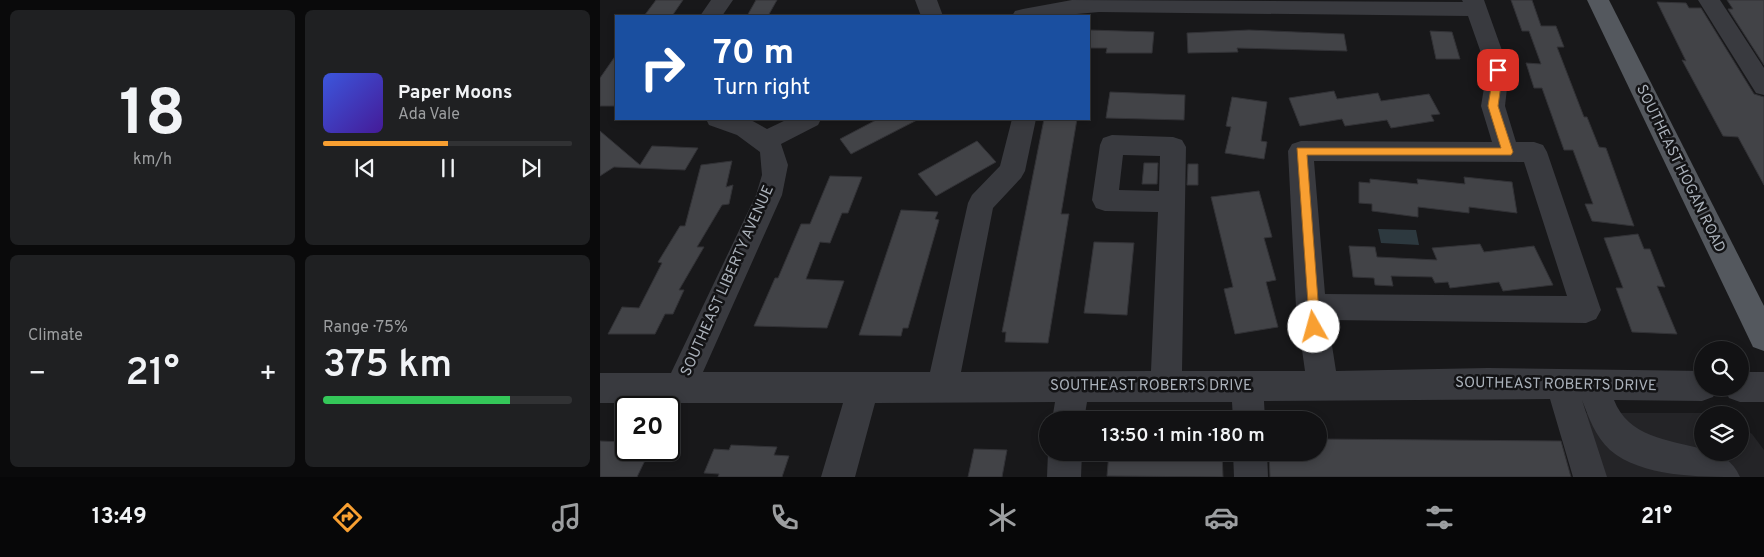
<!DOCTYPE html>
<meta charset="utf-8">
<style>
body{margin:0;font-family:Overpass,sans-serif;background:#1f2022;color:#f1f3f6;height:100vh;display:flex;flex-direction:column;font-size:19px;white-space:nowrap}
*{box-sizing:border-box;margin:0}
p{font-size:16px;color:#9c9ea0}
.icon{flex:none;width:28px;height:28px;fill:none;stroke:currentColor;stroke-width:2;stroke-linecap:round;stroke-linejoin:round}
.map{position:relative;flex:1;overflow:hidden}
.sheet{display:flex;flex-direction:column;gap:10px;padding:10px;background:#0a0a0b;width:600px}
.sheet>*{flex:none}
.guide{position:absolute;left:15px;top:15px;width:475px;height:105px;border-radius:0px;box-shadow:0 2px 8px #0003,0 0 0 1px #313234;background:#1a4fa0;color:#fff;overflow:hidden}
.controls{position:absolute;left:1094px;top:341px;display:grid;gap:10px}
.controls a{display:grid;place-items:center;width:55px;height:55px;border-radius:50%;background:#121214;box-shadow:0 2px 8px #0003,0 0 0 1px #313234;font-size:25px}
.speed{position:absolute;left:15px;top:396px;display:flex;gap:10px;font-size:25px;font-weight:700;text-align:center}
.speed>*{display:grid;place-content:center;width:65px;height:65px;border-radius:50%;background:#121214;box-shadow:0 2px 8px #0003,0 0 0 1px #313234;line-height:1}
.speed .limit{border:2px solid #111;border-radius:8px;background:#fff;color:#111}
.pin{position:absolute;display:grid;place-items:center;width:42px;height:42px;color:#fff;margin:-21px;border-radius:10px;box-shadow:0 2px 8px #0006}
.me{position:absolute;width:55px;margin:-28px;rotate:353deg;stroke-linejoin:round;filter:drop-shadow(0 0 4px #0008)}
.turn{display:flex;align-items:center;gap:18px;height:105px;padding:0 15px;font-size:22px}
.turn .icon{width:65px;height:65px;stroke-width:2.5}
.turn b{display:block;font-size:35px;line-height:42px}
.big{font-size:38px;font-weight:600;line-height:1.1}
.sheet .widget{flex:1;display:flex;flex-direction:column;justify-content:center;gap:8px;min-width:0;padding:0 18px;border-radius:8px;background:#1f2022}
.sheet .dial{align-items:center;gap:0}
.dial b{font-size:65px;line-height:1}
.song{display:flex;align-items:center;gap:15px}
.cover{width:60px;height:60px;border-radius:8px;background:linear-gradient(135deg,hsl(230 70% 55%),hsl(260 70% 35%))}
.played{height:5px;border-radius:2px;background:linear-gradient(90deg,#f89f31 50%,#313234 50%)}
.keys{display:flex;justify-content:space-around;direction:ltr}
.heat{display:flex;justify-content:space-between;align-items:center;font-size:28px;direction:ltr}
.charge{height:8px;border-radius:4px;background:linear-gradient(90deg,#34c759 75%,#313234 0)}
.sheet .tiles{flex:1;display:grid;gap:10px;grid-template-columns:repeat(2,1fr)}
.trip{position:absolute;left:439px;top:411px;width:288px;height:50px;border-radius:25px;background:#121214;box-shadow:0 2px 8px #0003,0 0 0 1px #313234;font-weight:600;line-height:50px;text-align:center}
.menu{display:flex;height:80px;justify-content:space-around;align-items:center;background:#070708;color:#9c9ea0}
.menu .icon{width:35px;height:35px}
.menu .on{color:#f89f31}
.menu b{font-size:22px;color:#f1f3f6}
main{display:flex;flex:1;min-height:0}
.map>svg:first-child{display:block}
.built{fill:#242427}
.water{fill:#2d393f}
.building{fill:#424347;stroke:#323236}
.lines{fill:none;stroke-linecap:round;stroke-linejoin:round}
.minor{fill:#393a3f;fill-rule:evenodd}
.major{fill:#54585e;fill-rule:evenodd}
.route{fill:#f89f31;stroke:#a16720}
.labels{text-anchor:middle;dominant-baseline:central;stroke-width:5;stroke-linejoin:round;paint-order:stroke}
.street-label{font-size:15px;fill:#aab1ba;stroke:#131315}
</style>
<main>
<section class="sheet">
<div class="tiles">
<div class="widget dial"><b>18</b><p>km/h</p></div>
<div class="widget">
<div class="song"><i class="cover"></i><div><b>Paper Moons</b><p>Ada Vale</p></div></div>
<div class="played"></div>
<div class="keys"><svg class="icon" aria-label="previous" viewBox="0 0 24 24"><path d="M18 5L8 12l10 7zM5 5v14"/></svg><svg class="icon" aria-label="pause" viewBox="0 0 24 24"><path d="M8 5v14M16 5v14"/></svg><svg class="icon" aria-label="next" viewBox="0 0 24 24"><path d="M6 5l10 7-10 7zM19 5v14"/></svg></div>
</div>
<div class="widget"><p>Climate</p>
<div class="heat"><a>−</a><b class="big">21°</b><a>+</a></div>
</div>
<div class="widget"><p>Range · 75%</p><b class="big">375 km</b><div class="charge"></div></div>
</div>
</section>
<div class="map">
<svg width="1164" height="477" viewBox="0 0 1164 477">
<rect width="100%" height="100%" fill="#18181a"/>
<!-- built -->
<polygon class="built" points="981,413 1119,413 1102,415 1102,452 1140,452 1140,426 1152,434 1164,450 1164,477 1001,477"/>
<!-- water -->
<polygon class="water" points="778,229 816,230 819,245 781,243"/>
<!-- building -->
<g class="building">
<polygon points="56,0 83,0 72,16 44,16"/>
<polygon points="156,0 177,0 168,16 147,16"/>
<polygon points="911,0 932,0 941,26 956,26 964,47 957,47 984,117 987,117 999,147 1006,148 1034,226 992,221 985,204 993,204 973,150 964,150 942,88 934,88 926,63 941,64 929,31 922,31"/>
<polygon points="1127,0 1164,0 1164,65 1128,9 1133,9"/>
<polygon points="1057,2 1086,3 1089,8 1101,8 1154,94 1164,97 1164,185 1138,137 1123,136 1082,60 1086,61"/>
<polygon points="489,30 554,32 552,53 506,53 507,48 489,48"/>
<polygon points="649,30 744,34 747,51 637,48 638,52 588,53 587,33"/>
<polygon points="830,31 852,32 860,59 836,59"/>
<polygon points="16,55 16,106 0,106 0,78"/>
<polygon points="734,91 737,99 778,93 781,101 829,94 840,114 831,115 834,121 791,128 787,120 745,126 742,119 700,126 689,98"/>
<polygon points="510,92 585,95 584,120 506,118"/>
<polygon points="632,97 667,102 661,141 667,142 664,159 625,153 631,127 626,126"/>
<polygon points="278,119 319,119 251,154 240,139"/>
<polygon points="444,119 477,119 461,214 469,214 448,343 405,342 406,332 402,332"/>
<polygon points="0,131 40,165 52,146 98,148 85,170 14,167 0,176"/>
<polygon points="377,141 396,162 336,196 318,174"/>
<polygon points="132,161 126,187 133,185 129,204 122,205 97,247 104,247 79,290 84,290 73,314 65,314 55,334 8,334 22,307 39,308 62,263 58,262 80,226 85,226 101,165"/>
<polygon points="544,163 558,163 557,184 542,184"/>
<polygon points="588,164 598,164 598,185 587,185"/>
<polygon points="230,176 262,177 248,213 242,213 230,243 220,242 206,279 244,281 227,328 154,326 175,278 178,278 201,224 210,224"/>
<polygon points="864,177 912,182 917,213 869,207 869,213 818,207 818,217 772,211 772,204 759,203 759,182 770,183 770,179 818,184 817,179 865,184"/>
<polygon points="659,191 672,237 664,238 676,280 666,282 678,327 635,334 624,289 633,287 611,197"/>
<polygon points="301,210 338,212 335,219 339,220 308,328 303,328 301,336 259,335"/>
<polygon points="1038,234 1044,249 1050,249 1065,287 1057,286 1077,334 1032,332 1016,288 1023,288 1004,238"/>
<polygon points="494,242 534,243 527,315 484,313"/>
<polygon points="880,244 884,252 934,246 953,285 903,291 899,282 850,288 848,282 835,283 832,277 791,276 793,286 775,285 774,278 753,277 749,246 775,247 777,257 837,260 832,248"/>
<polygon points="718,439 961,441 971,477 670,477 669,452 718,452"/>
<polygon points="0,441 26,442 26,450 50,450 37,477 0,477"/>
<polygon points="131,445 177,447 174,455 189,456 182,477 118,477 119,474 104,473 114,449 129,450"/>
<polygon points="374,449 407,450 402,477 368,477"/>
<polygon points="509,452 622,452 623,477 507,476"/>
</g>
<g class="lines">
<!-- minor -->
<g class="minor">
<polygon points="111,0 133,0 122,16 100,16"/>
<polygon points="315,0 337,0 343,16 321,16"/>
<path d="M 472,0 L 863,2 L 862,0 L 884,0 L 909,70 L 905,106 L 916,142 L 934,142 L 943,145 L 947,152 L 1001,310 L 996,319 L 986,323 L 728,320 L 736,371 L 888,368 L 1102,371 L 1102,388 L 1117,388 L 1113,397 L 1102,401 L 1014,400 C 1028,437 1069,440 1102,449 L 1102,452 C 1120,452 1133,461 1140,477 C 1100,477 1041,477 1010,450 C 995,436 989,418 982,400 L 1007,477 L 973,477 L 950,399 L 664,401 L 665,420 L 633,420 L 632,402 L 487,402 L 484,420 L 452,420 L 455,402 L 275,403 L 255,477 L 221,477 L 243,403 L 0,403 L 0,373 L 71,373 L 156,195 L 162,175 L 160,152 L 137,135 L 109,125 L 106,119 L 149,119 L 167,129 L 188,119 L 221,119 L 218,125 L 181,144 L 188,165 L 182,195 L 103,372 L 330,372 L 368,203 L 372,195 L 400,166 L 412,119 L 436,119 L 425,171 L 421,178 L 393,208 L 361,372 L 551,371 L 558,212 L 505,211 L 496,208 L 492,200 L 500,145 L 503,138 L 512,135 L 573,137 L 582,140 L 586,147 L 582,371 L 705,371 L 696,307 L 688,151 L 692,144 L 701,141 L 892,142 L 881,106 L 887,70 L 868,16 L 499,12 L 454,16 L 412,16 L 415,11 L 423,9 ZM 523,155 L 560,156 L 559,191 L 519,190 ZM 714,161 L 924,162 L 967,296 L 725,294 Z"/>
<polygon points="1098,0 1120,0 1164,68 1164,95 1156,93"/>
<polygon points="1140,372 1164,372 1164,402 1140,402 1129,398 1124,388 1140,388"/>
<polygon points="448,452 482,452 481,477 447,477"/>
<polygon points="633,452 667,452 668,477 634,477"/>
</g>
<!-- major -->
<polygon class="major" points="987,0 1009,0 1164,306 1164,351 1153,347"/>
</g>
<!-- route -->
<polygon class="route" points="898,67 903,70 898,106 913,152 911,155 707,155 720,327 714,333 710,331 697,148 901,148 888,106 894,70"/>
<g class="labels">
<!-- street labels -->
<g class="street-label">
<text transform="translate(1080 169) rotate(64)">SOUTHEAST HOGAN ROAD</text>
<text transform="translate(128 281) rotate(-66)">SOUTHEAST LIBERTY AVENUE</text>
<text transform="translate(956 385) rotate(1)">SOUTHEAST ROBERTS DRIVE</text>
<text x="551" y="386">SOUTHEAST ROBERTS DRIVE</text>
</g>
</g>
</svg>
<div class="controls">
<a><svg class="icon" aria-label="search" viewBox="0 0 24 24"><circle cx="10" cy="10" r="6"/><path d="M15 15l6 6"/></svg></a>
<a><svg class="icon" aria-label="layers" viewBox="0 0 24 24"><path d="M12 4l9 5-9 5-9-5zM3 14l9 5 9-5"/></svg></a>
</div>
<div class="speed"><div class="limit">20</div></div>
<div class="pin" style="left:898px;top:70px;background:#d93025"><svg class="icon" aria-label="arrive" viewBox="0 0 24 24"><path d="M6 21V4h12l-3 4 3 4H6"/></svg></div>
<svg class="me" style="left:714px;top:327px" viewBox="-20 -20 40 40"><circle r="19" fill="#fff"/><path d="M0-13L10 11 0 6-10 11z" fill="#f89f31"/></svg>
<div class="trip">13:50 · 1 min · 180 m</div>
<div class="guide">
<div class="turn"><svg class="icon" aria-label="right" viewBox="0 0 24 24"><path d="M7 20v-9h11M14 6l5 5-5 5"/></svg><div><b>70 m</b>Turn right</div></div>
</div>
</div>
</main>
<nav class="menu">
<b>13:49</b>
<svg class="icon on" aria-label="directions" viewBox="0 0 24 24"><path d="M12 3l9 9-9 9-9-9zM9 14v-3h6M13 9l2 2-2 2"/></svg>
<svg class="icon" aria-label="music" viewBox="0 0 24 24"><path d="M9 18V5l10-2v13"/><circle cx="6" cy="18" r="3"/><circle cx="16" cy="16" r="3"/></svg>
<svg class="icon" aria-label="phone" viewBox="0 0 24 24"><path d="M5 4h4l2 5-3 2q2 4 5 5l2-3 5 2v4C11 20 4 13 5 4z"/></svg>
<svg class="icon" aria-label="climate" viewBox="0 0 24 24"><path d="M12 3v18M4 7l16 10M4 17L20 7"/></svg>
<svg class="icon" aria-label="car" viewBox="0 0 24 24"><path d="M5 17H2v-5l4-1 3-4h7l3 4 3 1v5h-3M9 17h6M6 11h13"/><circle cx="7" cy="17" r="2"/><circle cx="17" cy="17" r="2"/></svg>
<svg class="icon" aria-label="filters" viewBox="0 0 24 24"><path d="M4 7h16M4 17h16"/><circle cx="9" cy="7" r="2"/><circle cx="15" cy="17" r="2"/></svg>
<b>21°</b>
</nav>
